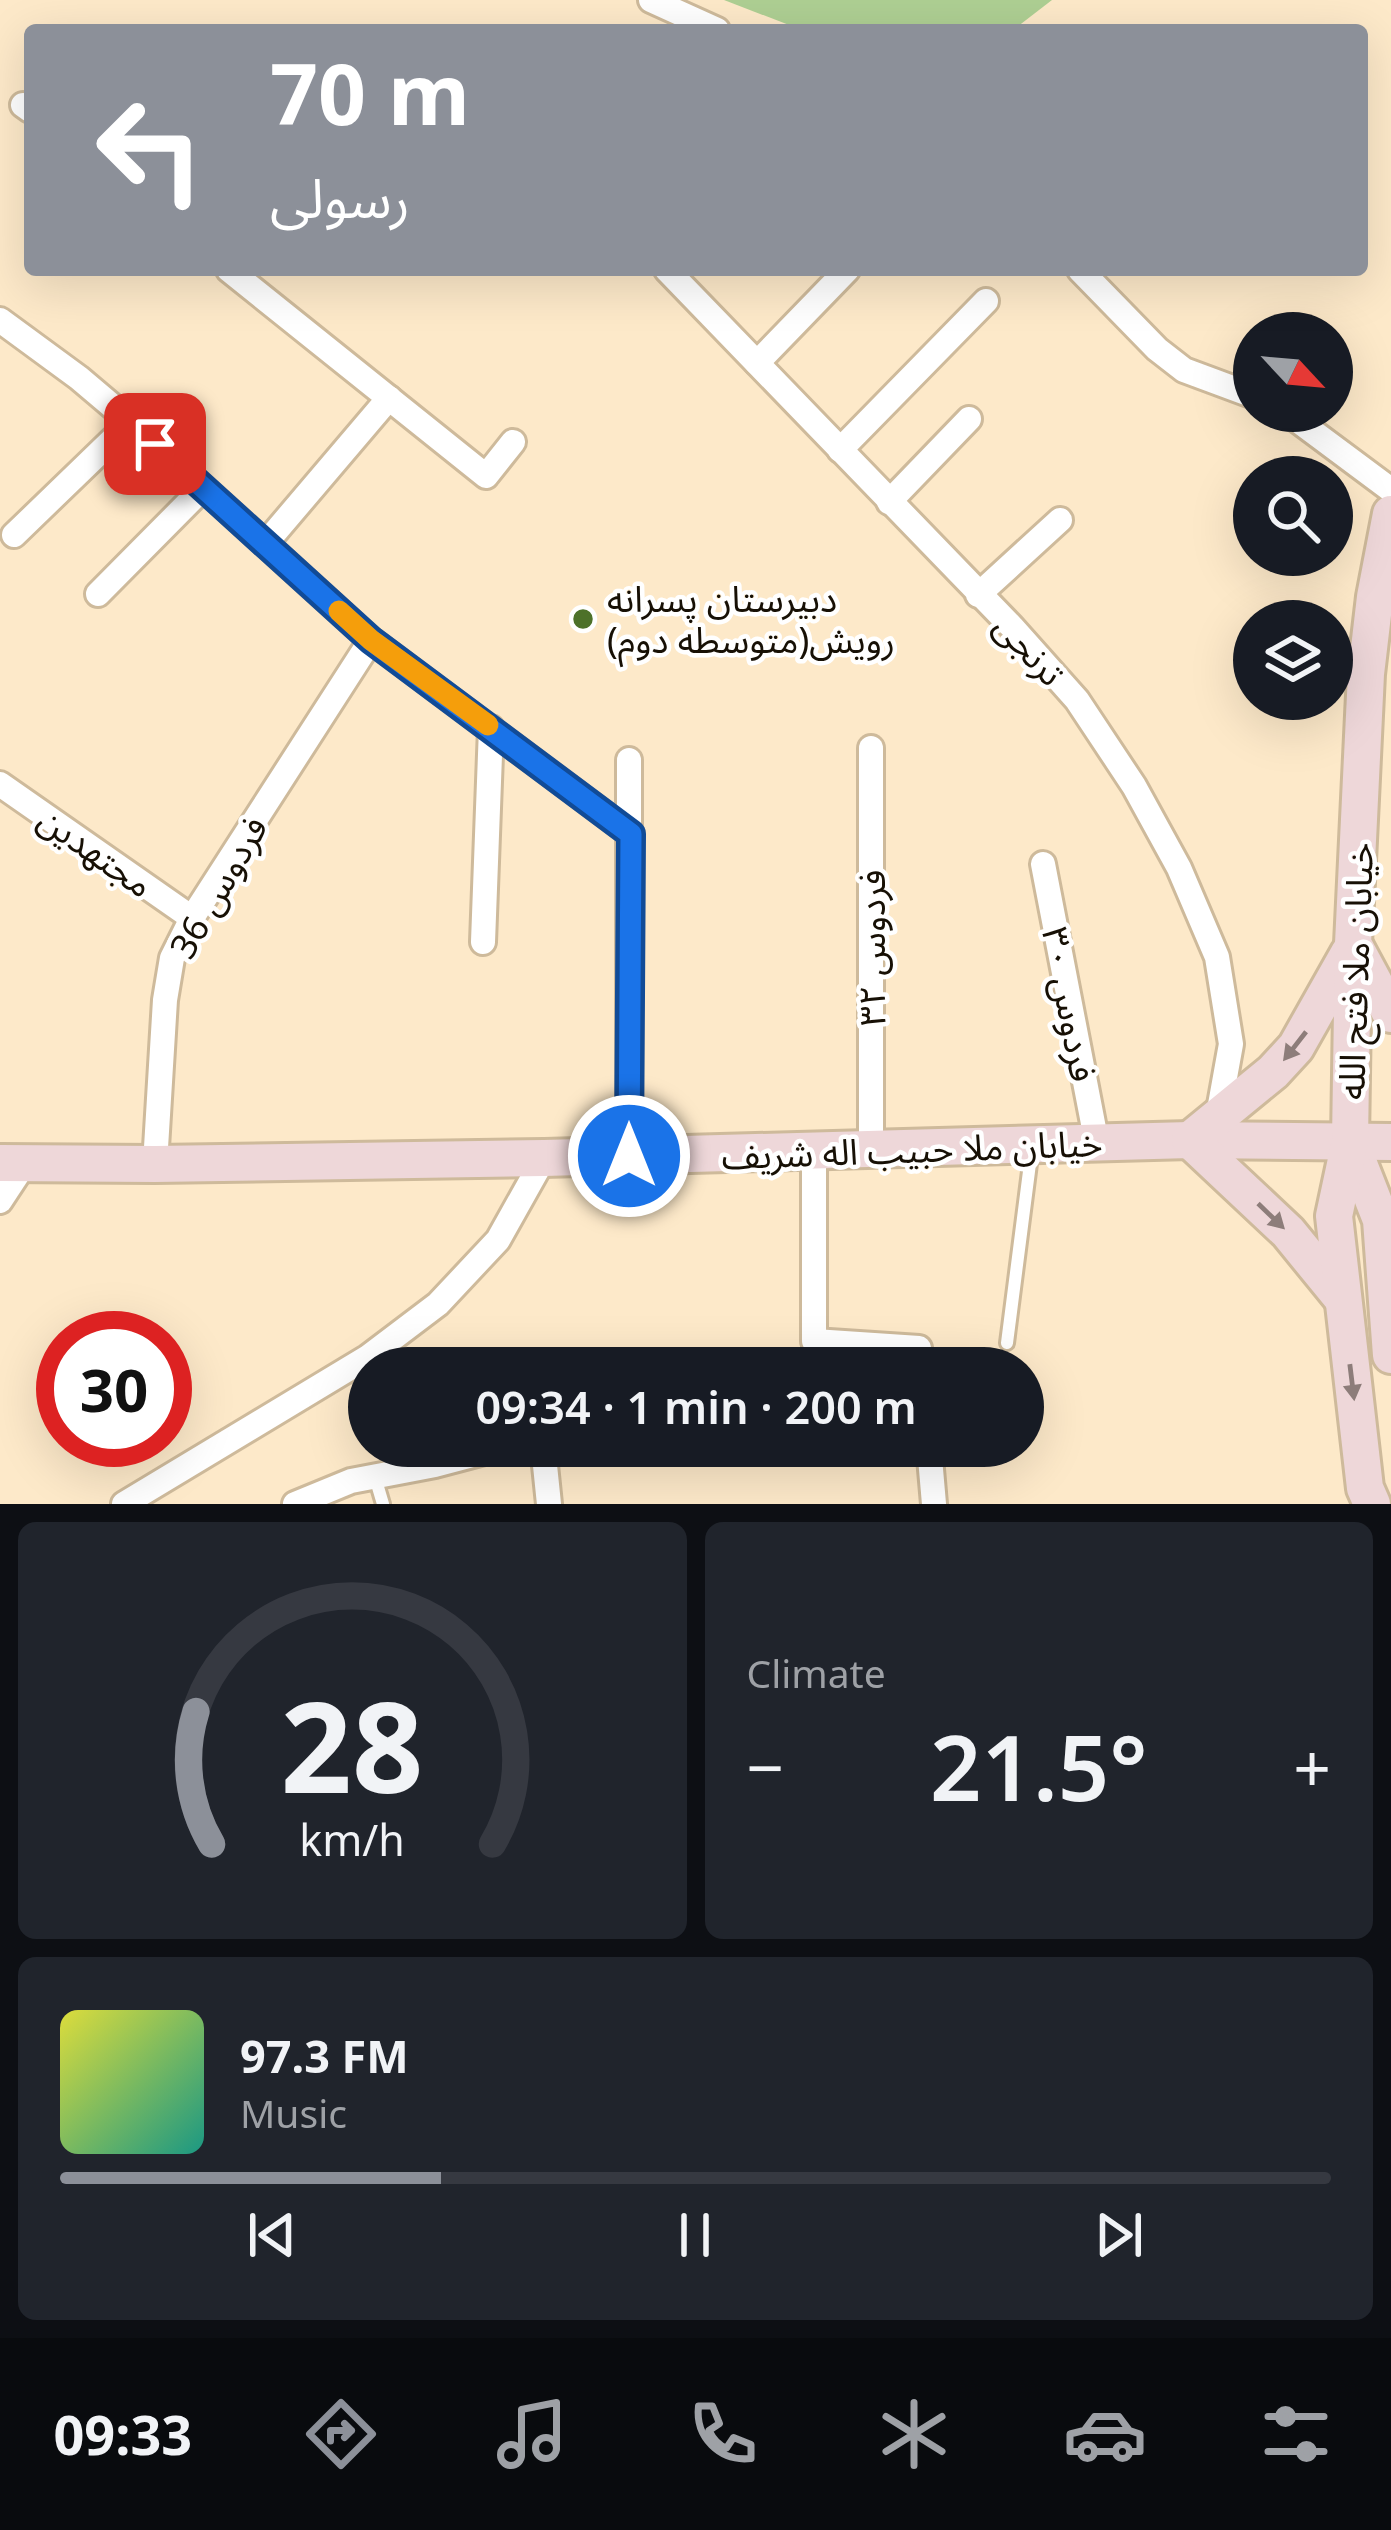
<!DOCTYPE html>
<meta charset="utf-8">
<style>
body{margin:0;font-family:"Noto Sans","Noto Sans Arabic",sans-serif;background:#20242c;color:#f1f3f6;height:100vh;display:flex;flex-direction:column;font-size:45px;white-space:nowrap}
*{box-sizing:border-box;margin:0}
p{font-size:39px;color:#9ea1a6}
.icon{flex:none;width:66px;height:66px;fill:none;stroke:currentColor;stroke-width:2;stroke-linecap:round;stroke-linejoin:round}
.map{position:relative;height:1504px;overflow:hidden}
.sheet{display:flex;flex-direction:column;gap:18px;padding:18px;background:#0d0f14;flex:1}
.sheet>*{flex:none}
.banner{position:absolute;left:24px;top:24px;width:1344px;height:252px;border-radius:12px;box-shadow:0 12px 48px #0002;background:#8c9099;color:#fff;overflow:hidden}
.needle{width:78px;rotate:116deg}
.fabs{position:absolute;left:1233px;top:312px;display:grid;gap:24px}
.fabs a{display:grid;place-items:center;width:120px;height:120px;border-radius:50%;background:#171b24;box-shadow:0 12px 48px #0002;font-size:60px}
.speed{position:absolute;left:36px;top:1311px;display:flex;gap:24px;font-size:60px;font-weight:700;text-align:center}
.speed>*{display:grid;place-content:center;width:156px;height:156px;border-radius:50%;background:#171b24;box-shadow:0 12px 48px #0002;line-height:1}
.speed .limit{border:18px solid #d22;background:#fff;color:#111}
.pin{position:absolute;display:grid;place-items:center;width:102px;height:102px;color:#fff;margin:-51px;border-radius:24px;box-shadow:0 6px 18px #0006}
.me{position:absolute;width:132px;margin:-66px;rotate:0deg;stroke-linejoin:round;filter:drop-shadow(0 0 9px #0008)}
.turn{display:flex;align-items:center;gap:42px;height:252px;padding:0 48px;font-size:54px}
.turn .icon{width:156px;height:156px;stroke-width:2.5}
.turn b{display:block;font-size:84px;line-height:102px}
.big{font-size:90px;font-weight:600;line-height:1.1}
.sheet .tile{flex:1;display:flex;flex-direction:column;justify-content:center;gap:18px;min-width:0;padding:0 42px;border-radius:18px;background:#20242c}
.sheet .dial{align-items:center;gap:0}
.dial svg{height:312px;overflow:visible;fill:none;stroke:#363941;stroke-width:7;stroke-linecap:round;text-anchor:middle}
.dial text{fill:#f1f3f6;stroke:none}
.song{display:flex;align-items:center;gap:36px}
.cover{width:144px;height:144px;border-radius:18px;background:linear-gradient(135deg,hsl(60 70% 55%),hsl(170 70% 35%))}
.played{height:12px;border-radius:6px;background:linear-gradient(90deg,#8c9099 30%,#363941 30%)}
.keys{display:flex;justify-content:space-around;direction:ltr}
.heat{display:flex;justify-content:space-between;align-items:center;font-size:66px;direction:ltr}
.sheet .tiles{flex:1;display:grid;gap:18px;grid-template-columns:1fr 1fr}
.tile:last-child{grid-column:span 2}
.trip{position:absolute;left:348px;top:1347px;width:696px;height:120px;border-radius:60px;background:#171b24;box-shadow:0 12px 48px #0002;font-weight:600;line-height:120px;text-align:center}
.tab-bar{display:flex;height:192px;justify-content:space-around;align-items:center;background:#090b0e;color:#9ea1a6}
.tab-bar .icon{width:84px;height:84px}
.tab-bar .selected{color:#8c9099}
.tab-bar b{font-size:54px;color:#f1f3f6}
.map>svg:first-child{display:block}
.green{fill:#aecf93}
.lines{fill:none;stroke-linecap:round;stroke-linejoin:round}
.service-casing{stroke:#ceba9b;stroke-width:18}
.minor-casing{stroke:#ceba9b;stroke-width:30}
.secondary-casing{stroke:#ceba9b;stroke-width:42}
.service{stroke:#fff;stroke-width:12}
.minor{stroke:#fff;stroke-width:24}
.secondary{stroke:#eed7d9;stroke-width:36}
.oneway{fill:#8d7d7a}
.route-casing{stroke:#114b97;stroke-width:30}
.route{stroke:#1a73e8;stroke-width:21}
.slow{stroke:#f59e0b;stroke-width:21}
.poi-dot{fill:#4d7129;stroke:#fff;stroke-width:4.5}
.labels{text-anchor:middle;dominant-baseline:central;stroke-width:9;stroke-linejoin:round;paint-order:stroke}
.poi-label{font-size:36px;fill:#171005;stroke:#fff;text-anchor:start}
.street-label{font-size:36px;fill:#171005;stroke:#fff}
</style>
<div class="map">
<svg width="1391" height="1504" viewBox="0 0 1391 1504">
<rect width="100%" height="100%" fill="#fde9c9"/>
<!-- green -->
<polygon class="green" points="724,0 1052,0 1013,30 802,30"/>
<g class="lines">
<!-- service casing -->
<g class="service-casing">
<g id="service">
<polyline points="1007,1343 1032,1148"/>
<polyline points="375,1477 383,1504"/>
</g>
</g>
<!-- minor casing -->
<g class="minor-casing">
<g id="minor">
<polyline points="651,0 717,30"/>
<polyline points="23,105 30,110"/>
<polyline points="229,270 486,476 513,442"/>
<polyline points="667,270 1012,627 1077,700 1134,786 1179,868 1217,957 1231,1044 1218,1116"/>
<polyline points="1080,270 1157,349 1184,370 1254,396"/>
<polyline points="0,320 79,378 131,422 371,640 631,834"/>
<polyline points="757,363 847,270"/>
<polyline points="1285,411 1391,490"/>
<polyline points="840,450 986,301"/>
<polyline points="889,502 969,419"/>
<polyline points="14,535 131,422"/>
<polyline points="265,544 389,398"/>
<polyline points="98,594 203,488"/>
<polyline points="978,595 1060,520"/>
<polyline points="0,784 192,918"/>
<polyline points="1043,864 1097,1144"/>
<polyline points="483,942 491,728"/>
<polyline points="871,1147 871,748"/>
<polyline points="814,1149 814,1341 919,1348 921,1368"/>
<polyline points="629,1156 629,760"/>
<polyline points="155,1164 165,1000 172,958 192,918 371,640"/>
<polyline points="0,1201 25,1163"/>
<polyline points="543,1446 549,1504"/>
<polyline points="929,1446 934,1504"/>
<polyline points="124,1504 368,1357 438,1304 498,1240 544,1158"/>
<polyline points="295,1504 351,1481 435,1465 507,1446"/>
</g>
</g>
<!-- secondary casing -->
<g class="secondary-casing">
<g id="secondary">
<polyline points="1356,949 1391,1014"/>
<polyline points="1350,1141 1381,1220 1391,1355"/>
<polyline points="0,1163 155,1164 544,1158 1190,1140 1391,1142"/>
<polyline points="1341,1297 1288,1232 1190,1140 1273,1072 1296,1047 1349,953"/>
<polyline points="1372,1504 1365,1488 1334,1216 1350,1141 1353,944 1366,674 1375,597 1391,514"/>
</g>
</g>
<!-- service -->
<use href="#service" class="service"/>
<!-- minor -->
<use href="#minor" class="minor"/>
<!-- secondary -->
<use href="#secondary" class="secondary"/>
</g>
<!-- one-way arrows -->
<defs><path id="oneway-solid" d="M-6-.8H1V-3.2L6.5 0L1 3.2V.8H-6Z" transform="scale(3)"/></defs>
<g class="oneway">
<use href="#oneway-solid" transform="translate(1295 1046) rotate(128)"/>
<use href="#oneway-solid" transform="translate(1271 1216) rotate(44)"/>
<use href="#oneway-solid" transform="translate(1352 1382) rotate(83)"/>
</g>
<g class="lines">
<!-- route casing -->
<g class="route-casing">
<polyline id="route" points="155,444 371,640 631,834 629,1156"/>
</g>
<!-- route -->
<use href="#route" class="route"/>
<!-- slow -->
<polyline class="slow" points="339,611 371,640 488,725"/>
</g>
<!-- markers -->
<circle class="poi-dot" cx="583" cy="619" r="12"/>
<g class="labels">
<!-- poi labels -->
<g class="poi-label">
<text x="607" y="598">دبیرستان پسرانه<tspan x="607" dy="41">رویش(متوسطه دوم)</tspan></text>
</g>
<!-- street labels -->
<g class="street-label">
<text transform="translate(1030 649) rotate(47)">ترنجی</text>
<text transform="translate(96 851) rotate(35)">مجتهدین</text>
<text transform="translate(218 887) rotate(-60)">فردوس 36</text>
<text transform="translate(871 948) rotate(-90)">فردوس ۳۲</text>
<text transform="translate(1355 971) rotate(-88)">خیابان ملا فتح الله</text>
<text transform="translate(1070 1004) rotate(79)">فردوس ۳۰</text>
<text transform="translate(912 1149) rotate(-2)">خیابان ملا حبیب اله شریف</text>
</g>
</g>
</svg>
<div class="fabs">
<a><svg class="needle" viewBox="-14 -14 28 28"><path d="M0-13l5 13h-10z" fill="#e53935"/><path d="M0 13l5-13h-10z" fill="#9ea1a6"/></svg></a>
<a><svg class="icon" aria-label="search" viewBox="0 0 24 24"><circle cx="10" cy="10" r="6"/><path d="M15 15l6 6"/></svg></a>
<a><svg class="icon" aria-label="layers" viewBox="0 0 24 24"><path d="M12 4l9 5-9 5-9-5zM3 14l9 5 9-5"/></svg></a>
</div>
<div class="speed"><div class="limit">30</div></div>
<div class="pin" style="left:155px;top:444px;background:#d93025"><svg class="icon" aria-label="arrive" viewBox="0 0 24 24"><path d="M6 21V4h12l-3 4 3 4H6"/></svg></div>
<svg class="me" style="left:629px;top:1156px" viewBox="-20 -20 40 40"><circle r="17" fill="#1a73e8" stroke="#fff" stroke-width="3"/><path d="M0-11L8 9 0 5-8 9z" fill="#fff"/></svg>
<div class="trip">09:34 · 1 min · 200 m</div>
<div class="banner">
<div class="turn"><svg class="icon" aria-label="left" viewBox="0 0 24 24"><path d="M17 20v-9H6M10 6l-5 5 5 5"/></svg><div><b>70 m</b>رسولی</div></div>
</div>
</div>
<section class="sheet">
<div class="tiles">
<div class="tile dial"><svg viewBox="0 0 100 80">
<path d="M14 69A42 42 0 1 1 86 69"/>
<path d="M14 69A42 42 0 0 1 10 35" stroke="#8c9099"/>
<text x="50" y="56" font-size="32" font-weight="700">28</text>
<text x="50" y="72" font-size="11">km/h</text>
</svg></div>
<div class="tile"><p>Climate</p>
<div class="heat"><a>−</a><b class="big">21.5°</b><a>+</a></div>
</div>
<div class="tile">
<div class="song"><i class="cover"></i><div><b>97.3 FM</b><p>Music</p></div></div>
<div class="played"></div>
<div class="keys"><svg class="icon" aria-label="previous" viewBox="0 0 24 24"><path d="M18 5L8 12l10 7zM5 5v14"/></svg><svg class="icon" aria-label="pause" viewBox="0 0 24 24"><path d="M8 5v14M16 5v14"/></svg><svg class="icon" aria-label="next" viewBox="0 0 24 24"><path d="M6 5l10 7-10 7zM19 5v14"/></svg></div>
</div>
</div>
</section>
<nav class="tab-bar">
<b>09:33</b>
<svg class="icon selected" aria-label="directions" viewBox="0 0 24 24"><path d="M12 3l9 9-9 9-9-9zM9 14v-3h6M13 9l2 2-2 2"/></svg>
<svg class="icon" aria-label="music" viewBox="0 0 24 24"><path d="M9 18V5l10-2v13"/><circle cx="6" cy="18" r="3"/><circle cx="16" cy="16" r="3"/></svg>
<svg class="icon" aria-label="phone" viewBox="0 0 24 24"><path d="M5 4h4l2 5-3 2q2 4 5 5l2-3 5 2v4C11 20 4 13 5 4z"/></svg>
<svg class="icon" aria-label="climate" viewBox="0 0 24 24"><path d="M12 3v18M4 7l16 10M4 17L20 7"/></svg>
<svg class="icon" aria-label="car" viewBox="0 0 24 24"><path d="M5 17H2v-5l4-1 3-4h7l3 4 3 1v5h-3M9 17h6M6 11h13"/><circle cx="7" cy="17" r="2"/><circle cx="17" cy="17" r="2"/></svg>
<svg class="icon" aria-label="filters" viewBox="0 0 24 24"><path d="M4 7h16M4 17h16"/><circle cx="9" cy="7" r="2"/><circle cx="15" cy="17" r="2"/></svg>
</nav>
